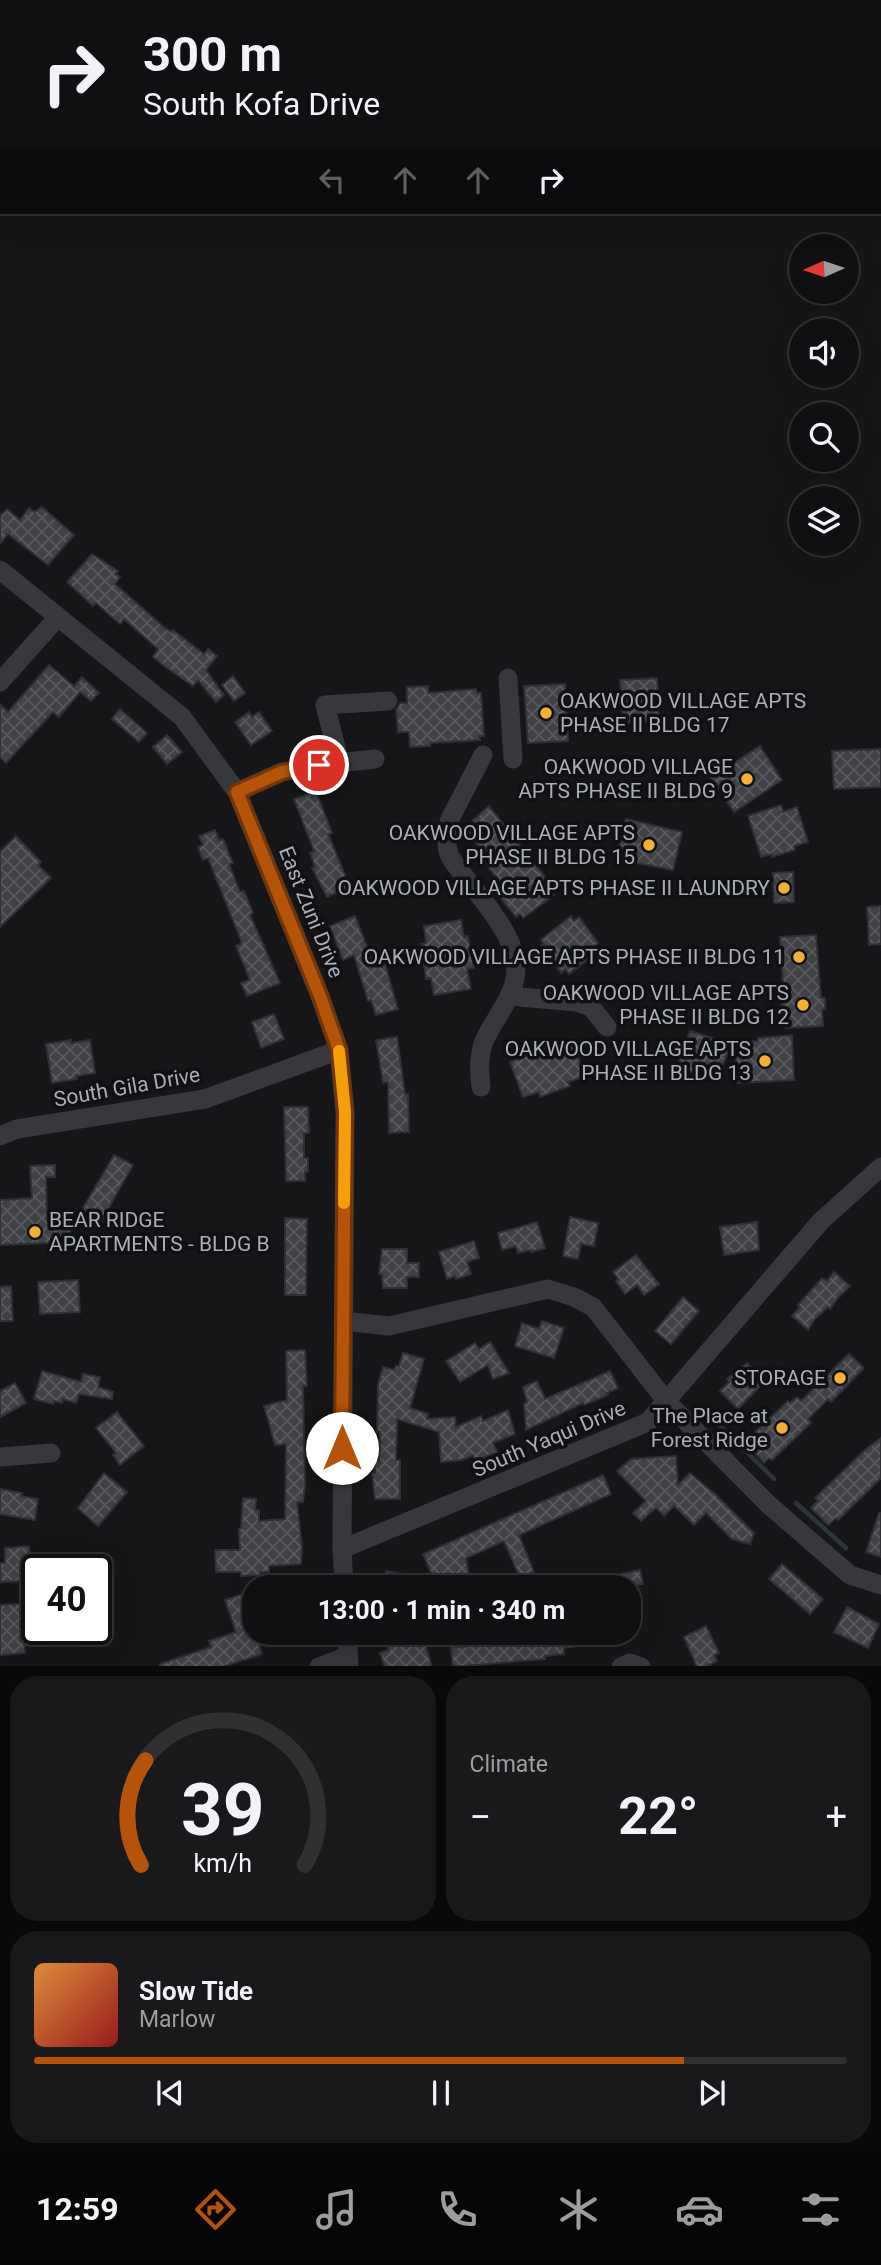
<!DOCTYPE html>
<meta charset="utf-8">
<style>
body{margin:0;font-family:Roboto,sans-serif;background:#19191b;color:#f1f3f6;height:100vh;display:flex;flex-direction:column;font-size:26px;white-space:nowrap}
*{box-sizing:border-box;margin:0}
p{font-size:23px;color:#9c9d9f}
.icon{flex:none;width:38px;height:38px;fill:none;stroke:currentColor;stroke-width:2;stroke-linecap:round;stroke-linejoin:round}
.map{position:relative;height:1666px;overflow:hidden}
.drawer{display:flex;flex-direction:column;gap:10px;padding:10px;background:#09090a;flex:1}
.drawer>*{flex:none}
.top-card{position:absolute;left:0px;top:0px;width:882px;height:214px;box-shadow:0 7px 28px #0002,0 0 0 2px #303032;background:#101012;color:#f1f3f6;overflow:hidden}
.needle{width:46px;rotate:267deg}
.buttons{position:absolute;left:789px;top:234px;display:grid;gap:14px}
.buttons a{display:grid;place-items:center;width:70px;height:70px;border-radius:50%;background:#101012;box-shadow:0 7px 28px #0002,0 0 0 2px #303032;font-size:35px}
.speed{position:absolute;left:21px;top:1554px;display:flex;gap:14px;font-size:35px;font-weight:700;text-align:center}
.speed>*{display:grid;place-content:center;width:91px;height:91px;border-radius:50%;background:#101012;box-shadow:0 7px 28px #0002,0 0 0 2px #303032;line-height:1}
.speed .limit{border:4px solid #111;border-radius:10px;background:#fff;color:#111}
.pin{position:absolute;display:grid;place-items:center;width:60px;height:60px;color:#fff;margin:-30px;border:4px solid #fff;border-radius:50%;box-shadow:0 2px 7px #0007}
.me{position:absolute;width:77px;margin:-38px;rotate:0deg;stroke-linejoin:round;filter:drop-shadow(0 0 5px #0008)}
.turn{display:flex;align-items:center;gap:24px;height:147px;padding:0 28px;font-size:32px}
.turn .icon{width:91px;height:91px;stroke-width:2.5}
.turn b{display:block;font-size:49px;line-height:60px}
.lanes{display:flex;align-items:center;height:66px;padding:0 28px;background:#0003;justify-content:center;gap:35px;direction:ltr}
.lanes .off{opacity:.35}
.big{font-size:52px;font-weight:700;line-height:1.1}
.drawer .tile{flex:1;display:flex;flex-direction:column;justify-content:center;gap:10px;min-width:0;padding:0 24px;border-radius:28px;background:#19191b}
.drawer .dial{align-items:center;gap:0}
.dial svg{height:182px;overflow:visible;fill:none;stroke:#303032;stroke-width:7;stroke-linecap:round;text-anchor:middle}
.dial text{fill:#f1f3f6;stroke:none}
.song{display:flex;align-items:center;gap:21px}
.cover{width:84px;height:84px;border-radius:10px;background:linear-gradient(135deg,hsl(30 70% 55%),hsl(0 70% 35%))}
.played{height:7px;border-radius:4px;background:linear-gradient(90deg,#b45309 80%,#303032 80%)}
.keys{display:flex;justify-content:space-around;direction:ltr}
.heat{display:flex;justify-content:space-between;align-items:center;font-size:38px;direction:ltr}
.drawer .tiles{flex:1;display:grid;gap:10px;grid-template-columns:1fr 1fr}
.tile:last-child{grid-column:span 2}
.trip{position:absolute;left:242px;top:1575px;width:399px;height:70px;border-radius:28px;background:#101012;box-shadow:0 7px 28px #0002,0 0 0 2px #303032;font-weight:700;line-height:70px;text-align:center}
.tab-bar{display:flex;height:112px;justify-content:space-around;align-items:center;background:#060607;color:#9c9d9f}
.tab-bar .icon{width:49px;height:49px}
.tab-bar .selected{color:#b45309}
.tab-bar b{font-size:32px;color:#f1f3f6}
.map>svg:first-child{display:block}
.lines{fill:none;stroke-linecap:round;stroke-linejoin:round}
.stream{stroke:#2c353c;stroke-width:4.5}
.building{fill:url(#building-cross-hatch);stroke:#303034;stroke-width:2}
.minor{stroke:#37383d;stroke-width:19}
.route-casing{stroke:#753606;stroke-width:18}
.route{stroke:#b45309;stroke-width:12}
.slow{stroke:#f59e0b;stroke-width:12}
.poi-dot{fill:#f2b134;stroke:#111113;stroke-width:2.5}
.labels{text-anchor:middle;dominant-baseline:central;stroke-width:7;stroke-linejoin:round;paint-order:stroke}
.poi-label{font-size:21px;fill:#a8adb8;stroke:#111113;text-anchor:end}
.street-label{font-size:21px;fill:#a8adb8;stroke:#111113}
</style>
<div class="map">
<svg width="881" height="1667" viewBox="0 0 881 1667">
<defs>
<pattern id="building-cross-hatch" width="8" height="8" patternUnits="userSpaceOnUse" patternTransform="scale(1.75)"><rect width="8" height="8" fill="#404145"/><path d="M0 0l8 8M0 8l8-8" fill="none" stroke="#595a5e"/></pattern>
</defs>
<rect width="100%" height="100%" fill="#161618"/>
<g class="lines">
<!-- stream -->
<g class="stream">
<polyline points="702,1408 774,1479"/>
<polyline points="796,1503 846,1548"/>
</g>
</g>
<!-- building -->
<g class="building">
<polygon points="42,507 74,535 48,565 8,534 0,544 0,516 7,509 20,520 29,508 34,512"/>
<polygon points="92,554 118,571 116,574 120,577 115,584 165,628 172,632 173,630 204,654 208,649 217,656 206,670 224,695 216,702 198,680 193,686 167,668 153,657 158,649 124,619 120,624 96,603 93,606 67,582"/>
<polygon points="49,665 74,686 82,677 99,693 91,701 80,692 59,717 53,712 6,763 0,757 0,704 8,712"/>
<polygon points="233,676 245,693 234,701 222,685"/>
<polygon points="657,678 659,721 623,723 620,680"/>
<polygon points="565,684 568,741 528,743 524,686"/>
<polygon points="428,686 428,693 476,689 477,693 481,693 484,736 479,736 480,740 430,743 430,746 410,747 409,732 398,732 396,710 400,703 407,703 407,687"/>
<polygon points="120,709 147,733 139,742 112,719"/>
<polygon points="249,712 252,717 259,712 272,731 251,745 235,722"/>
<polygon points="167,735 182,752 167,764 153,747"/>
<polygon points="760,746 782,780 734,812 711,778"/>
<polygon points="881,749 881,787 834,789 832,751"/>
<polygon points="316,791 332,833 328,834 350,887 327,897 312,868 315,867 310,853 314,851 294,799"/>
<polygon points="781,805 783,812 797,807 808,842 794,846 795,850 772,857 772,854 761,857 748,816"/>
<polygon points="489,806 553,887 550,890 554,895 523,918 520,914 516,917 495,891 499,888 495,884 500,881 479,856 483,852 468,833 476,826 472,821"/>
<polygon points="626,819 682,832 673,870 616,859"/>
<polygon points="215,830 219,840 223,839 233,863 229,864 240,892 244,891 253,913 250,915 280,983 247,996 241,983 250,980 236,946 242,943 208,858 203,860 198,847 203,845 199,836"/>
<polygon points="16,836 41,862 38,865 51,878 0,927 0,852"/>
<polygon points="793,872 794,902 774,903 773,873"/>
<polygon points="881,906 881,944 869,945 867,907"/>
<polygon points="355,916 375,967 385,964 398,1009 376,1015 371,1000 368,1001 354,955 343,960 330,926"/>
<polygon points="571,916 574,921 579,917 598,943 595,946 599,951 569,974 565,969 561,973 541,946 544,944 541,940"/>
<polygon points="461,920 464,937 468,936 474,968 467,969 471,989 434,995 431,978 426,979 421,944 426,943 424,926"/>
<polygon points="816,935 821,998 825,998 825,1009 822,1010 823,1026 786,1028 785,1012 782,1012 781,1001 784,1000 780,937"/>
<polygon points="274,1014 284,1039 261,1048 252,1022"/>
<polygon points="690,1031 731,1044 716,1082 677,1066"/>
<polygon points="792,1035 794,1080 737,1083 735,1042 758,1041 758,1038"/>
<polygon points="397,1037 405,1094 408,1094 409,1132 389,1133 388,1082 383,1083 376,1040"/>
<polygon points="571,1038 585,1076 568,1082 570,1086 540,1097 539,1092 523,1097 510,1062 526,1056 524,1051 555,1040 556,1043"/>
<polygon points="71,1040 71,1043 90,1040 95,1073 76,1076 77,1079 52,1083 46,1044"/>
<polygon points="284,1107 308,1107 309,1133 304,1133 304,1158 308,1158 308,1172 305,1172 305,1181 286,1181"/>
<polygon points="114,1155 133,1165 97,1229 77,1218"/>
<polygon points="55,1165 55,1177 46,1177 47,1220 70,1219 71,1242 0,1245 0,1200 32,1198 30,1166"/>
<polygon points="570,1217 598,1223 594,1246 581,1244 578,1259 563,1256"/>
<polygon points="285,1218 307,1219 306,1295 285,1295"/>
<polygon points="537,1222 545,1248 531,1252 530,1250 518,1253 516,1246 502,1250 498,1233"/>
<polygon points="757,1222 759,1250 724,1255 720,1227"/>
<polygon points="474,1241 479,1258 467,1262 471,1274 456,1279 455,1276 447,1279 439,1252"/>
<polygon points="382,1249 407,1249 407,1263 419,1263 419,1277 407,1277 407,1288 383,1288 382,1274 379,1274"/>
<polygon points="636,1255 659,1284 644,1295 637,1285 625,1294 616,1281 618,1279 613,1272"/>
<polygon points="834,1272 850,1286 837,1299 830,1309 828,1307 815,1319 808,1330 792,1316 800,1307 798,1305 822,1278 827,1281"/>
<polygon points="78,1280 80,1312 40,1314 38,1282"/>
<polygon points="11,1286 13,1321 0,1321 0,1287"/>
<polygon points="683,1297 699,1311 671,1344 655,1331"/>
<polygon points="542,1321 564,1328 554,1358 515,1346 522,1323 539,1329"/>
<polygon points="490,1342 509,1373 493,1379 488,1365 460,1382 446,1361 475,1343 479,1349"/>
<polygon points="305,1350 307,1386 303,1386 305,1485 303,1502 297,1502 302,1547 301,1564 269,1566 269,1572 260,1572 260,1575 241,1576 241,1572 216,1572 215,1550 240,1550 239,1529 241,1528 243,1498 256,1499 255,1510 259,1510 259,1521 285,1519 286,1444 275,1445 264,1406 287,1400 286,1351"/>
<polygon points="403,1353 424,1359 410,1408 428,1414 427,1419 455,1417 456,1427 481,1416 483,1421 508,1410 515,1434 493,1443 497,1452 475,1461 473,1455 462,1460 441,1462 439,1432 397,1419 396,1460 400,1460 400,1499 375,1499 372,1473 375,1473 375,1460 379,1460 380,1432 377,1432 378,1385 383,1367 394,1370 396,1366 399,1366"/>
<polygon points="849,1354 864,1368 831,1402 828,1399 808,1419 811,1423 772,1460 769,1458 764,1463 747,1445 754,1438 751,1436 788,1401 790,1403 797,1397 801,1401"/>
<polygon points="747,1363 765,1381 738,1409 720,1391 729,1382 727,1379"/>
<polygon points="42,1371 81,1382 83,1374 100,1377 98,1387 113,1392 112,1399 79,1394 76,1403 63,1399 62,1403 54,1401 53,1404 34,1399"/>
<polygon points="610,1371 618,1388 607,1393 608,1395 584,1405 583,1403 526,1430 524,1404 527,1402 523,1387 537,1381 545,1399"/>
<polygon points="15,1383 26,1403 0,1417 0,1391"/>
<polygon points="117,1412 144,1446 120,1465 113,1455 116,1453 96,1428"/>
<polygon points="881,1438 881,1478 838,1520 836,1518 828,1525 811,1508 818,1501 815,1498 866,1449"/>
<polygon points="676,1456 678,1485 690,1473 715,1494 754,1533 750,1544 732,1539 706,1513 694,1525 674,1506 664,1516 656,1508 641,1521 633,1513 646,1501 617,1471 631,1459"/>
<polygon points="104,1473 127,1492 98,1526 78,1508"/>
<polygon points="603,1475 611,1494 519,1535 534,1572 520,1578 504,1541 466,1558 471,1587 384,1587 386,1571 434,1580 423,1554"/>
<polygon points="0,1489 22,1493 21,1496 38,1499 35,1520 0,1514"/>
<polygon points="879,1513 881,1513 881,1557 866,1552"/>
<polygon points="29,1546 30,1577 23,1577 23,1581 1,1582 0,1563 5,1563 5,1548"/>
<polygon points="782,1564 823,1599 810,1614 769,1579"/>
<polygon points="640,1570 643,1584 623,1587 621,1574"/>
<polygon points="242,1594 249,1620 251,1620 262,1654 222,1667 160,1667 160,1664 211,1647 209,1641 236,1632 225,1600"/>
<polygon points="36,1603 37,1622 23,1623 25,1653 0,1655 0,1605"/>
<polygon points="847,1607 879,1624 868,1648 834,1632"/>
<polygon points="706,1626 719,1653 714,1655 717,1661 706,1667 697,1667 684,1637"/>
<polygon points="585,1633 617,1633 617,1640 564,1648 564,1654 545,1656 545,1659 453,1667 451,1648 526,1640 526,1637"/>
<polygon points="423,1637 432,1667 385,1667 380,1653 389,1650 386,1642"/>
</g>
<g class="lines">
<!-- minor -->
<g class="minor">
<polyline points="3,0 4,2"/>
<polyline points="200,2 200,0"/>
<polyline points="576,2 577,0"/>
<polyline points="0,570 182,717 237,792 320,996 339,1050 345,1112 342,1549 344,1587"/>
<polyline points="508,678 513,759"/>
<polyline points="0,682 58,617"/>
<polyline points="340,763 325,705 388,701"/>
<polyline points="237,792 282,772 319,765 375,759"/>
<polyline points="509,996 577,1002 591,1007 607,1027"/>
<path d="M 481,1087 C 479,1069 478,1052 487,1035 C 502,1006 524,986 513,951 C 504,920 468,884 450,857 C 445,843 445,830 451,817 L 483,755"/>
<polyline points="0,1136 17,1129 205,1099 339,1050"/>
<polyline points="343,1321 389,1326 548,1289 574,1297 593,1307 667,1402 769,1505 850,1575 881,1585"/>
<polyline points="0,1457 51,1453"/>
<polyline points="342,1549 648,1422 821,1221 881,1167"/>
<polyline points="347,1633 349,1667"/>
<polyline points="319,1667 348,1656"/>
<polyline points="621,1667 630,1663 641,1667"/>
</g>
</g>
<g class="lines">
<!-- route casing -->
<g class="route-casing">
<polyline id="route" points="319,765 282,772 237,792 320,996 339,1050 345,1112 342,1448"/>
</g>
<!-- route -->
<use href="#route" class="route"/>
<!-- slow -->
<polyline class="slow" points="339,1051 345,1112 344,1203"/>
</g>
<!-- markers -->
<g class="poi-dot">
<circle cx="546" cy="713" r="7"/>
<circle cx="747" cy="779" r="7"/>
<circle cx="649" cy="845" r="7"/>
<circle cx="784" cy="888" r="7"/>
<circle cx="799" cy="957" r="7"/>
<circle cx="803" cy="1005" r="7"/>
<circle cx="765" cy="1061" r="7"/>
<circle cx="35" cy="1232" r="7"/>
<circle cx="840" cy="1378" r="7"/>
<circle cx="782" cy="1428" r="7"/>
</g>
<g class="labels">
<!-- poi labels -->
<g class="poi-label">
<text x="560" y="701" text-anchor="start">OAKWOOD VILLAGE APTS<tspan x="560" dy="24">PHASE II BLDG 17</tspan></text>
<text x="733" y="767">OAKWOOD VILLAGE<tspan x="733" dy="24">APTS PHASE II BLDG 9</tspan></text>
<text x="635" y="833">OAKWOOD VILLAGE APTS<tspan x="635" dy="24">PHASE II BLDG 15</tspan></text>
<text x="770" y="888">OAKWOOD VILLAGE APTS PHASE II LAUNDRY</text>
<text x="785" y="957">OAKWOOD VILLAGE APTS PHASE II BLDG 11</text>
<text x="789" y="993">OAKWOOD VILLAGE APTS<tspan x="789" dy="24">PHASE II BLDG 12</tspan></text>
<text x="751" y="1049">OAKWOOD VILLAGE APTS<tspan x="751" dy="24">PHASE II BLDG 13</tspan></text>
<text x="49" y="1220" text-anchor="start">BEAR RIDGE<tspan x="49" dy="24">APARTMENTS - BLDG B</tspan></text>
<text x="826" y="1378">STORAGE</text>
<text x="768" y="1416">The Place at<tspan x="768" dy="24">Forest Ridge</tspan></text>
</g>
<!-- street labels -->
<g class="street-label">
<text transform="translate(311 912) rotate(68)">East Zuni Drive</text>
<text transform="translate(127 1087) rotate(-10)">South Gila Drive</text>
<text transform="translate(549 1439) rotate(-23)">South Yaqui Drive</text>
</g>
</g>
</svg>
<div class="buttons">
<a><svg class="needle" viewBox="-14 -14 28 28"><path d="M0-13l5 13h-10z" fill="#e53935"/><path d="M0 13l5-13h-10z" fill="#9c9d9f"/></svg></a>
<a><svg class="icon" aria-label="sound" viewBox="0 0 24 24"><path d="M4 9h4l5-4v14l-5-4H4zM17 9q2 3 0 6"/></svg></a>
<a><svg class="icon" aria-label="search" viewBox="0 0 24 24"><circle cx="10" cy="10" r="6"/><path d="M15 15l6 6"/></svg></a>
<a><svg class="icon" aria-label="layers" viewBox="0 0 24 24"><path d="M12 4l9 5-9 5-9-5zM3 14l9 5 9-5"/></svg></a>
</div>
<div class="speed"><div class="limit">40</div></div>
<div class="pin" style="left:319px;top:765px;background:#d93025"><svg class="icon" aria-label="arrive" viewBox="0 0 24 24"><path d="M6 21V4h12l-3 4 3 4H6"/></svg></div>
<svg class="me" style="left:342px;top:1448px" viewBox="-20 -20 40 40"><circle r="19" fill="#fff"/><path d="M0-13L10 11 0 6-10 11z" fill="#b45309"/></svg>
<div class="trip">13:00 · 1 min · 340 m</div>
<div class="top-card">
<div class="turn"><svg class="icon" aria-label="right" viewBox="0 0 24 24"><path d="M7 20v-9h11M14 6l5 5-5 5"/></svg><div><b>300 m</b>South Kofa Drive</div></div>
<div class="lanes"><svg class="icon off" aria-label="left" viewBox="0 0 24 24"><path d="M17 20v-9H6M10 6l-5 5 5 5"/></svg><svg class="icon off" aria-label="ahead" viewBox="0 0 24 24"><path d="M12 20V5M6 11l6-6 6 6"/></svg><svg class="icon off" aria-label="ahead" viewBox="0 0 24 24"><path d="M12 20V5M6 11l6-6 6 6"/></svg><svg class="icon" aria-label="right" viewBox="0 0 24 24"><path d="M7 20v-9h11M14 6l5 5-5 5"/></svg></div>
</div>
</div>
<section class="drawer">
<div class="tiles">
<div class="tile dial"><svg viewBox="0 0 100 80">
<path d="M14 69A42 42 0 1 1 86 69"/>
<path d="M14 69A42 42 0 0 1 16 23" stroke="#b45309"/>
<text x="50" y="56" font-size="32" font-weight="700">39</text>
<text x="50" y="72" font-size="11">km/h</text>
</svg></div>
<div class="tile"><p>Climate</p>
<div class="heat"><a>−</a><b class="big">22°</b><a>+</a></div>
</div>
<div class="tile">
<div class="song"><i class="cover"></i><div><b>Slow Tide</b><p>Marlow</p></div></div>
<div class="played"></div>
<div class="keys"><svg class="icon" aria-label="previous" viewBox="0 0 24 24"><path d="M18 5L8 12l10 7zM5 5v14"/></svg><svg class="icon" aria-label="pause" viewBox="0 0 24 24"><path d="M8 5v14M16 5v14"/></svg><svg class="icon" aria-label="next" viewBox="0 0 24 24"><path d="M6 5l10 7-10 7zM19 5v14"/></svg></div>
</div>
</div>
</section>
<nav class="tab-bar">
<b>12:59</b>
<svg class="icon selected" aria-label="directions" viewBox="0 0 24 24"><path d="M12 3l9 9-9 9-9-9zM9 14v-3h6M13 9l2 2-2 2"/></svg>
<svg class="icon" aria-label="music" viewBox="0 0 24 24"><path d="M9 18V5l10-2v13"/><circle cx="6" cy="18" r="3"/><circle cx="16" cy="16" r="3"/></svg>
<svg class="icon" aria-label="phone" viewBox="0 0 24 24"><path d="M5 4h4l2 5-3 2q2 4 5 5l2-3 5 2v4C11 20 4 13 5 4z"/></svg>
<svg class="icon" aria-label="climate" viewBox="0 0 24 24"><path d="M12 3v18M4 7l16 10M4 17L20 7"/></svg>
<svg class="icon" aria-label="car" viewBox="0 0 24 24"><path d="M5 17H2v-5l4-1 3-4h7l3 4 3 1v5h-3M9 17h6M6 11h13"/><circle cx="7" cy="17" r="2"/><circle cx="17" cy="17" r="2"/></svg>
<svg class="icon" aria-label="filters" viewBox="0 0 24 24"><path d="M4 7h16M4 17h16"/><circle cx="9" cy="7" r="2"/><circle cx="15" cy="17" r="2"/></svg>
</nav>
